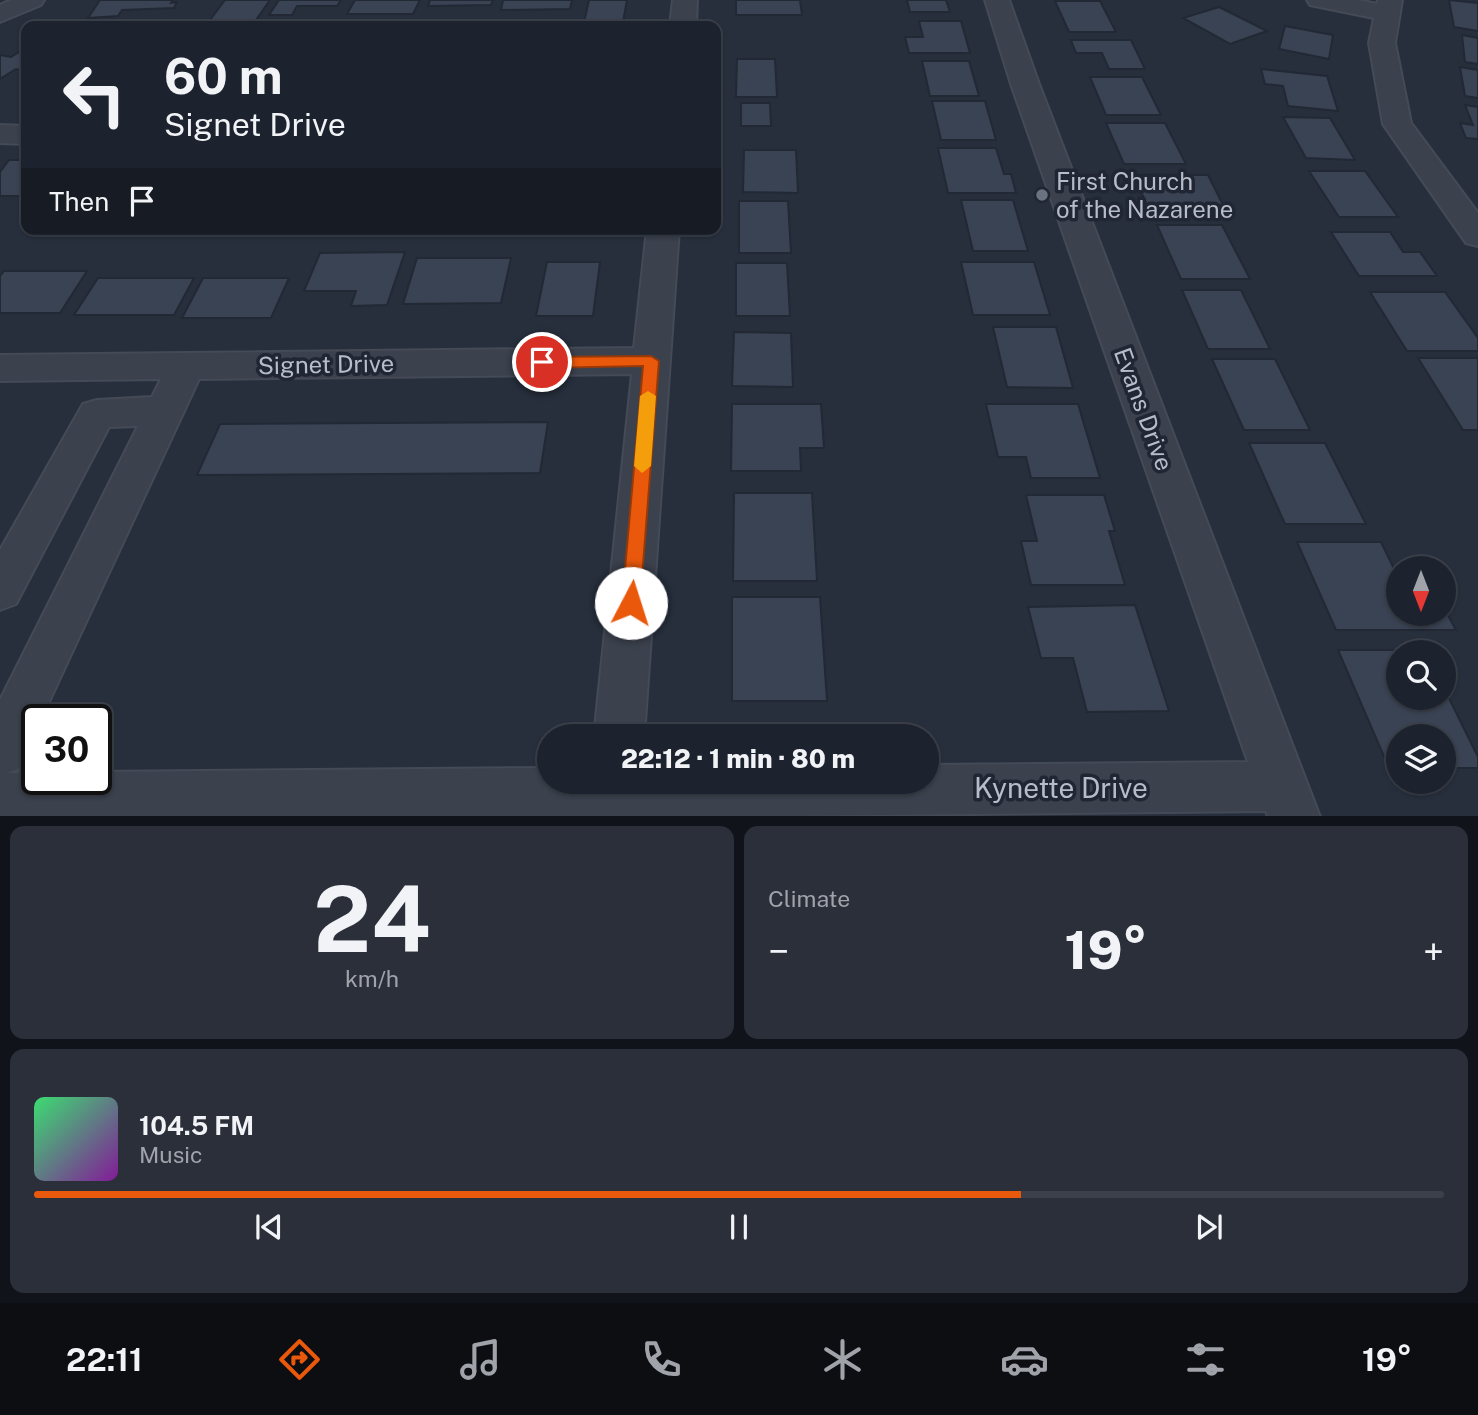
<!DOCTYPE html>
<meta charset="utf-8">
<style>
body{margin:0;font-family:"Public Sans",sans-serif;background:#2a2f3a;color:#f1f3f6;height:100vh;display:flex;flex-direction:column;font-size:26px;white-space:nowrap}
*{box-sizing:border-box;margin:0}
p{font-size:23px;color:#a0a4aa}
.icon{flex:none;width:38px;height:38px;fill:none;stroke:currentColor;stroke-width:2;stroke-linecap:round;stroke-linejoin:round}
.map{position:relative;height:816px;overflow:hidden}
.side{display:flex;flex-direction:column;gap:10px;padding:10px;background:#101319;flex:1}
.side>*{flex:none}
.top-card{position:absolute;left:21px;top:21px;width:700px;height:214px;border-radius:14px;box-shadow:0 2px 5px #0004,0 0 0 2px #3b404a;background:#1d232e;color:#f1f3f6;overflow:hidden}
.needle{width:46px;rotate:180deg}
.tools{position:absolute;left:1386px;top:556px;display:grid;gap:14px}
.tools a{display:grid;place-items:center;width:70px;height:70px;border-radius:50%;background:#1d232e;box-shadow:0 2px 5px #0004,0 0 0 2px #3b404a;font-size:35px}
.speed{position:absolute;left:21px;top:704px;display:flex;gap:14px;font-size:35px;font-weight:700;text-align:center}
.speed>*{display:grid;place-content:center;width:91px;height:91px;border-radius:50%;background:#1d232e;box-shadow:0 2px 5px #0004,0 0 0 2px #3b404a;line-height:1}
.speed .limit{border:4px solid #111;border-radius:10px;background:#fff;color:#111}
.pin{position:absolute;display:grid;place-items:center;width:60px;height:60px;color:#fff;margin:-30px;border:4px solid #fff;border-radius:50%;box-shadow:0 2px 7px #0007}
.me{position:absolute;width:77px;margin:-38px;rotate:5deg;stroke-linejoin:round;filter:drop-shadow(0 0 5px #0008)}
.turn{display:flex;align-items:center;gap:24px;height:147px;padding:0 28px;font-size:32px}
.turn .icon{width:91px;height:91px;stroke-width:2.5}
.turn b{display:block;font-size:49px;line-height:60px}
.then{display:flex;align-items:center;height:66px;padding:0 28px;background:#0003;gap:14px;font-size:26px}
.big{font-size:52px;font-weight:800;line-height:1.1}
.side .card{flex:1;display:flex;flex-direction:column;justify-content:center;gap:10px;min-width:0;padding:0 24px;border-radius:14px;background:#2a2f3a}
.side .dial{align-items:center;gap:0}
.dial b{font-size:91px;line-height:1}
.song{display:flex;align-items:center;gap:21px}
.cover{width:84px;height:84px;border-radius:10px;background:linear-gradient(135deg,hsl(140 70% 55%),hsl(290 70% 35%))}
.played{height:7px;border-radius:4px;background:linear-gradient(90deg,#ea580c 70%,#3b404a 70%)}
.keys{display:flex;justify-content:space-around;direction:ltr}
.heat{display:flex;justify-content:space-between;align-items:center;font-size:38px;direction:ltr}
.side .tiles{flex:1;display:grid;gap:10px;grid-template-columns:1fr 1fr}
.card:last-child{grid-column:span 2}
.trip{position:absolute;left:537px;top:724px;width:402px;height:70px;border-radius:35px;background:#1d232e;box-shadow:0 2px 5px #0004,0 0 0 2px #3b404a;font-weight:800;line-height:70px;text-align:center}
.tabs{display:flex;height:112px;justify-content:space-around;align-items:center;background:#0c0e12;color:#a0a4aa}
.tabs .icon{width:49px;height:49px}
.tabs .active{color:#ea580c}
.tabs b{font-size:32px;color:#f1f3f6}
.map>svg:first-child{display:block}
.building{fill:#3a4353;stroke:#222834;stroke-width:2}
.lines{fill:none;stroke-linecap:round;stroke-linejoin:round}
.minor-casing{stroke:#444a56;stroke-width:4}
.minor{fill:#3b414d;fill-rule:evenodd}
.route{fill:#ea580c;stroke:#983908;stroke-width:2}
.slow{fill:#f59e0b}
.worship-dot{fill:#6b7280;stroke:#202633;stroke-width:2.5}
.labels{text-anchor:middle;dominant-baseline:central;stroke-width:7;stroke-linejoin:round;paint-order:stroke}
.poi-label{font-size:24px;fill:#b7bcc8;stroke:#202633;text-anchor:start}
.street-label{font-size:24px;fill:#b7bcc8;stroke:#202633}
.near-street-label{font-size:28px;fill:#b7bcc8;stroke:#202633}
</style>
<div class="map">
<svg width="1478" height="817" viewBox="0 0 1478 817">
<rect width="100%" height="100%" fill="#272f3d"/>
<!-- building -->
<g class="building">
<polygon points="100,0 173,0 171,3 177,2 174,8 122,10 118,16 88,18"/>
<polygon points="225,0 270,0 256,20 210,20"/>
<polygon points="279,0 341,0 337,6 297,6 292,15 269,15"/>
<polygon points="355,0 420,0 413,14 347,14"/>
<polygon points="430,0 493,0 491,5 428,6"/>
<polygon points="503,0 572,0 570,9 501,10"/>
<polygon points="589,0 627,0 623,22 584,22"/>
<polygon points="736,0 800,0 802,15 736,15"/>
<polygon points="907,0 946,0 950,12 910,12"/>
<polygon points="1449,0 1478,3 1478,31 1454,27"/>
<polygon points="1055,1 1100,1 1116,32 1069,32"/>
<polygon points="1219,7 1267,31 1230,44 1183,18"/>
<polygon points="919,21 961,21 970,53 909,53 905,37 923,37"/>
<polygon points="1285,26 1333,35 1329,59 1279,49"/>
<polygon points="1462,35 1478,38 1478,64 1465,62"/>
<polygon points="1071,40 1131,40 1145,69 1109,69 1102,53 1076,53"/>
<polygon points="24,49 26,72 16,69 0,79 0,55 11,57"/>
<polygon points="737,59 775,59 777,97 736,97"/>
<polygon points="922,61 969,61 979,96 930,96"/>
<polygon points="1460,67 1478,70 1478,98 1465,96"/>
<polygon points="1261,69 1327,76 1338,111 1288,106 1283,86 1265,84"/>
<polygon points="1090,77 1142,77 1161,115 1106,115"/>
<polygon points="932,101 985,101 996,140 941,140"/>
<polygon points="741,103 770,103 771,126 741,126"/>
<polygon points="1465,105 1478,107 1478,139 1466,138 1460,123 1473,125"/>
<polygon points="1283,117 1330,118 1355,160 1306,158"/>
<polygon points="1106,123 1165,123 1186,164 1124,164"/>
<polygon points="938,148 996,148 1004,174 1011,174 1016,193 948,193"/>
<polygon points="744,150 796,150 798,193 743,192"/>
<polygon points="9,160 26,160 26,196 0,196 0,172"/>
<polygon points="1309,171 1365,171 1398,217 1339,217"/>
<polygon points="1134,175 1208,175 1228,215 1151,215"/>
<polygon points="961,200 1013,200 1028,251 973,251"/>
<polygon points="739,201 788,201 791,253 739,253"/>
<polygon points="1157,225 1222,225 1250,279 1181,279"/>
<polygon points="1331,232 1390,232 1403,252 1420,252 1437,276 1359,276"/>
<polygon points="405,252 387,305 351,306 356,291 304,291 320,253"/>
<polygon points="417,258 511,258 501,303 403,304"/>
<polygon points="547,262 600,262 593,316 536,316"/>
<polygon points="961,262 1034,262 1050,315 973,315"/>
<polygon points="736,263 787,263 790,316 736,316"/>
<polygon points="4,271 87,271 60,313 0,313 0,276"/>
<polygon points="98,278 194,278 174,315 74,315"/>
<polygon points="203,278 289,278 271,318 182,318"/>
<polygon points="1182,290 1241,290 1270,349 1208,349"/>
<polygon points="1370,292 1445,292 1478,338 1478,351 1407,351"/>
<polygon points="993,327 1056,327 1073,388 1007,387"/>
<polygon points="734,332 791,333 793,387 732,386"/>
<polygon points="1418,358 1478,358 1478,430 1463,430"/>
<polygon points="1212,359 1275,359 1310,430 1244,430"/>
<polygon points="732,404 821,404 824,448 800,448 801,471 731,471"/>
<polygon points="986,404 1078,404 1100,478 1031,478 1026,457 998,457"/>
<polygon points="548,422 540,473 197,475 220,424"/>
<polygon points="1249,443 1325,443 1366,524 1285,524"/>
<polygon points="734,493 812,493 817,581 733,581"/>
<polygon points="1026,495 1104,495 1115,531 1109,531 1125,585 1031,585 1021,541 1037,541"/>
<polygon points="1297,542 1381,542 1398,577 1398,614 1444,614 1444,608 1456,630 1336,630"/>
<polygon points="732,597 820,597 827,701 732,701"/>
<polygon points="1135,605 1169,711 1087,712 1073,658 1041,658 1028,607"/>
<polygon points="1338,650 1425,650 1426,653 1398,653 1398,698 1444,698 1444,688 1478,757 1478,768 1444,768 1444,737 1398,737 1398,768 1389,768"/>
</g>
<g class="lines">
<!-- minor casing -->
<g class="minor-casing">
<g id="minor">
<polygon points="11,0 44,0 41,5 0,22 0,5"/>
<polygon points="673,0 697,0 696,26 670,26"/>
<polygon points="985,0 1009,0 1039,84 1320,817 1268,817 1266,811 682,817 0,817 0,700 138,426 109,427 16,604 0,610 0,550 83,404 97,400 152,397 161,379 0,381 0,355 634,348 647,229 679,229 644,737 594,737 632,374 199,379 41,719 37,719 37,728 18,769 7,773 37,773 37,779 96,779 96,772 550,768 550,782 928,782 928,765 1248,762 1011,84"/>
<polygon points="1307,0 1358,0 1377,4 1378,0 1402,0 1395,43 1411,123 1478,213 1478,246 1466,243 1383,124 1369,43 1374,18 1310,5"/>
<polygon points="0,125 26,126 26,144 0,143"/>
</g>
</g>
<!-- minor -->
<use href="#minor" class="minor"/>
</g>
<!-- route -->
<polygon class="route" points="651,356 659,361 640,603 637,608 631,610 624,608 622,603 643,366 542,368 534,362 542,357"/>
<!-- slow -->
<polygon class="slow" points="648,391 656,396 651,466 642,473 634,466 640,396"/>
<!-- markers -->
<circle class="worship-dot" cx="1042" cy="195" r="7"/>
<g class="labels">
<!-- poi labels -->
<g class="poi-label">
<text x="1056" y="181">First Church<tspan x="1056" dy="28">of the Nazarene</tspan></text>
</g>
<!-- street labels -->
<g class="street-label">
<text transform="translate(326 364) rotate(-1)">Signet Drive</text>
<text transform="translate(1144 409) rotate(70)">Evans Drive</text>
</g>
<!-- near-street labels -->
<g class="near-street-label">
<text x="1061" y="787">Kynette Drive</text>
</g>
</g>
</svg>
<div class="tools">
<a><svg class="needle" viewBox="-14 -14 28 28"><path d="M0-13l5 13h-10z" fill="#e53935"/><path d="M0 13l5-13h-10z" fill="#a0a4aa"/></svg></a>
<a><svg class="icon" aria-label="search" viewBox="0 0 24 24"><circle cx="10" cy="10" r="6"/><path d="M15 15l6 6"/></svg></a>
<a><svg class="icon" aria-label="layers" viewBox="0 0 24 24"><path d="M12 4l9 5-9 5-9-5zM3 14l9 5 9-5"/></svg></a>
</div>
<div class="speed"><div class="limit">30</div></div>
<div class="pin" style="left:542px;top:362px;background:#d93025"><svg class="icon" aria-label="arrive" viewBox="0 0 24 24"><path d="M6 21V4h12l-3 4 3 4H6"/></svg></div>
<svg class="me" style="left:631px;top:603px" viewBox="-20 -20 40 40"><circle r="19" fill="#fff"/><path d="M0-13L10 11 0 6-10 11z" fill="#ea580c"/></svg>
<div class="trip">22:12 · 1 min · 80 m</div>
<div class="top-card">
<div class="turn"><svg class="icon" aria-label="left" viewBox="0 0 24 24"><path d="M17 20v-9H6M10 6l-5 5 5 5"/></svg><div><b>60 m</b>Signet Drive</div></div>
<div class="then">Then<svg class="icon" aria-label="arrive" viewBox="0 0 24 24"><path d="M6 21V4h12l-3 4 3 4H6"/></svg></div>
</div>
</div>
<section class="side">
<div class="tiles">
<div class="card dial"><b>24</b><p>km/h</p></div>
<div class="card"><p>Climate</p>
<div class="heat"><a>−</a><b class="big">19°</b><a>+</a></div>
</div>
<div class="card">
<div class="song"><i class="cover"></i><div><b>104.5 FM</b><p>Music</p></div></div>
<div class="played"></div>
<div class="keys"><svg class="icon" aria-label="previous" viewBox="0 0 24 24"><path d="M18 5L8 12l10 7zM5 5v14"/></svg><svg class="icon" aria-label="pause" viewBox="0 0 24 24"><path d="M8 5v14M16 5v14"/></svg><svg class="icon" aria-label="next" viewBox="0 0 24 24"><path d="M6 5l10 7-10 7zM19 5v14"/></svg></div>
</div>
</div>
</section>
<nav class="tabs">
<b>22:11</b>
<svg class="icon active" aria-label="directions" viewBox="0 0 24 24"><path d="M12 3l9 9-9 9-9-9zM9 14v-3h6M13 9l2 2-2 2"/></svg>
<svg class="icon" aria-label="music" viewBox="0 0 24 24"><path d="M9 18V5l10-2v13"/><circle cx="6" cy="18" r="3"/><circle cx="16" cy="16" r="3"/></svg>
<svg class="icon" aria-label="phone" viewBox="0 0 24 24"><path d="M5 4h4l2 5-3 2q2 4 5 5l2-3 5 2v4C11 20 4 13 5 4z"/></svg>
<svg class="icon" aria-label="climate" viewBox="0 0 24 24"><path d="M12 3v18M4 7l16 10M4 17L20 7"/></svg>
<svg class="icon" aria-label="car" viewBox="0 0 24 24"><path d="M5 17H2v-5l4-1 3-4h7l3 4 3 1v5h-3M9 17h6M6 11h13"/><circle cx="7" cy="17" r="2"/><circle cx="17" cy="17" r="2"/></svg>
<svg class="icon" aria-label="filters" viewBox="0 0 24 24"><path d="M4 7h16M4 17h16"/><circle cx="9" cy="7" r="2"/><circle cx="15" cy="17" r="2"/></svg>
<b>19°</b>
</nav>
